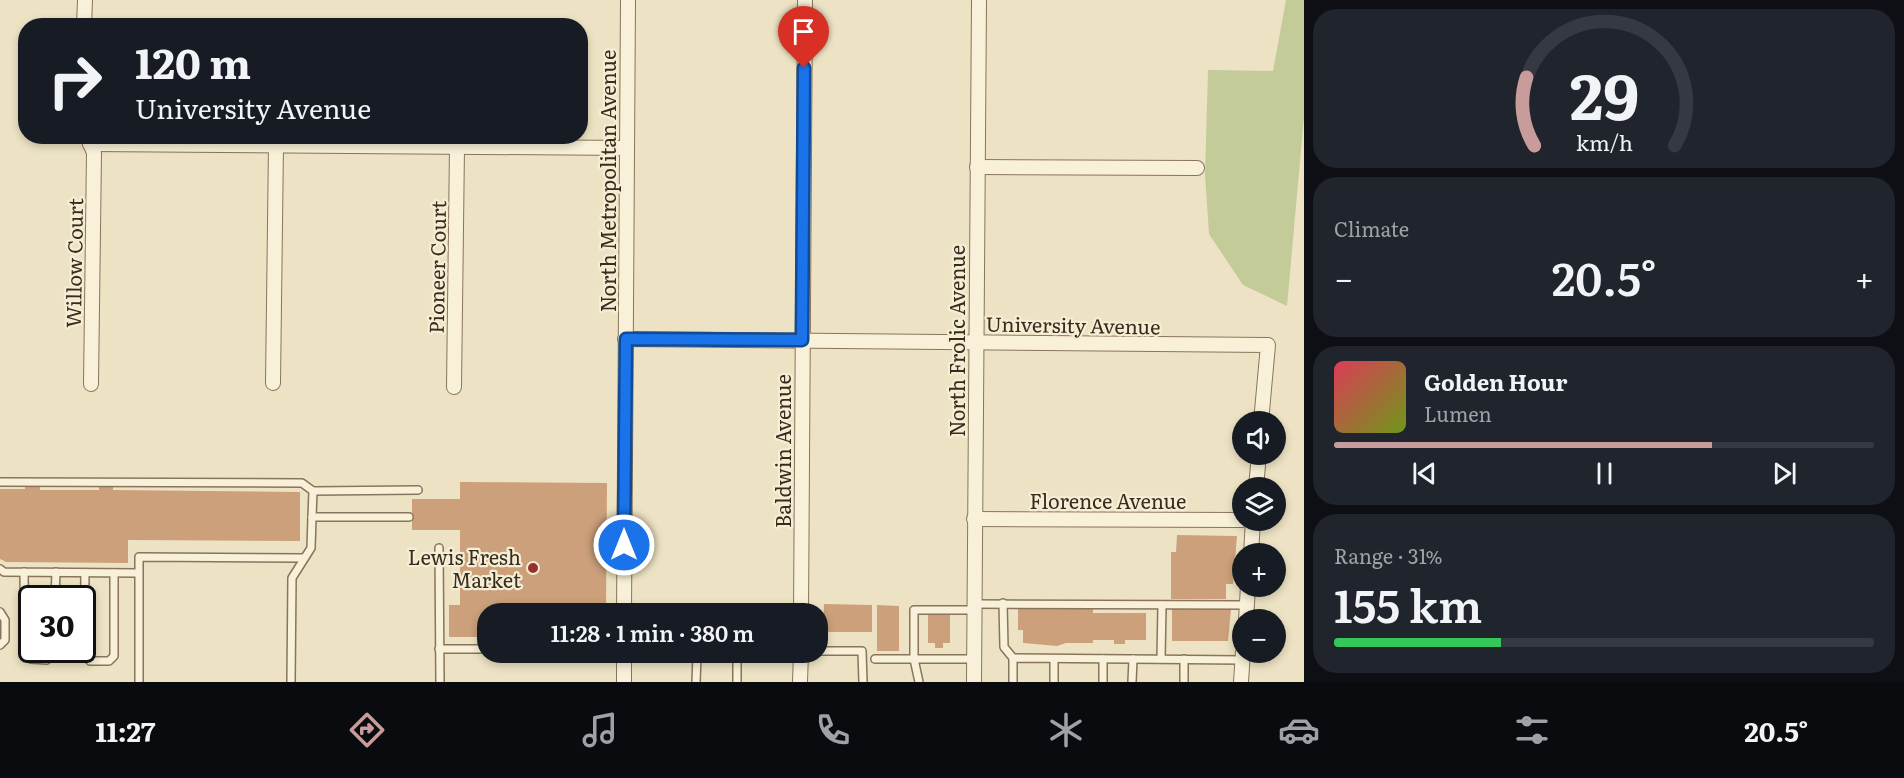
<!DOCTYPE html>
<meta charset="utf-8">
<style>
body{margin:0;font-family:Literata,serif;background:#20242c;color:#f1f3f6;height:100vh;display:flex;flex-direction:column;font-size:22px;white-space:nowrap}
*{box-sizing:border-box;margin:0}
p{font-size:20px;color:#9ea1a6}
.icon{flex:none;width:33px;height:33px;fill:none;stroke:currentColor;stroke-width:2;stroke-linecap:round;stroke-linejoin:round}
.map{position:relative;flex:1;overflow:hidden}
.side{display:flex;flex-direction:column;gap:9px;padding:9px;background:#0d0f14;width:600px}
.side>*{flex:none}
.banner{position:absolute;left:18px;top:18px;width:570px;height:126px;border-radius:24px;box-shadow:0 3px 9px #0003;background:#171b24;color:#f1f3f6;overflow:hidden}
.controls{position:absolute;left:1232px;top:411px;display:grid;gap:12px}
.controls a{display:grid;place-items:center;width:54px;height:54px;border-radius:50%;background:#171b24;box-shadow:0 3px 9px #0003;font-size:30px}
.speed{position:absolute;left:18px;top:585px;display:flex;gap:12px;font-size:30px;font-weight:700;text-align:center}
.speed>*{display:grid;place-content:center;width:78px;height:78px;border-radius:50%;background:#171b24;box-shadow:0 3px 9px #0003;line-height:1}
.speed .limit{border:3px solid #111;border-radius:9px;background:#fff;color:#111}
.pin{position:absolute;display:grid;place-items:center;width:51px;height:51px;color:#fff;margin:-62px -26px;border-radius:50% 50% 50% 0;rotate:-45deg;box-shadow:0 0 6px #0007}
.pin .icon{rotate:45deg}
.me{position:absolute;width:66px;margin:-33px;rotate:0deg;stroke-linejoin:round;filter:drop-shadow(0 0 4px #0008)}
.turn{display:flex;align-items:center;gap:21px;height:126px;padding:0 18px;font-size:27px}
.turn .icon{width:78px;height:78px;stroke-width:2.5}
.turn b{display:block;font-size:42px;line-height:51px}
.big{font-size:45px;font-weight:600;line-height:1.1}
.side .tile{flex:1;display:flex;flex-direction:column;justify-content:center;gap:9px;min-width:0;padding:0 21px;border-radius:24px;background:#20242c}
.side .dial{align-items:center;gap:0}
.dial svg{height:156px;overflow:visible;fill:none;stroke:#363941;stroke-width:7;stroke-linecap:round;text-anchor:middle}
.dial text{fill:#f1f3f6;stroke:none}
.song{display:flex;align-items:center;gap:18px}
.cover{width:72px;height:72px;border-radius:9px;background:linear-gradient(135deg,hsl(350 70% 55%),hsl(80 70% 35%))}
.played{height:6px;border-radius:3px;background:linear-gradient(90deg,#c89c9b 70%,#363941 70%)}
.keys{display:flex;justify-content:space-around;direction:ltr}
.heat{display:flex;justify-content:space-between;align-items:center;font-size:33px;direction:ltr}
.charge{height:9px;border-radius:4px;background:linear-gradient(90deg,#34c759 31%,#363941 0)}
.trip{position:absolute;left:477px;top:603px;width:351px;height:60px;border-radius:24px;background:#171b24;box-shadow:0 3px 9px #0003;font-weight:600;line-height:60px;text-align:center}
.dock{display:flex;height:96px;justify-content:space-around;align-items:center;background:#090b0e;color:#9ea1a6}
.dock .icon{width:42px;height:42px}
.dock .on{color:#c89c9b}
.dock b{font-size:27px;color:#f1f3f6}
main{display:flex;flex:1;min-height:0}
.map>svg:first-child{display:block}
.green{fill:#c3cb98}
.building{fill:#cba07b}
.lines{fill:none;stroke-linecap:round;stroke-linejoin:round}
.service-casing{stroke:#88755b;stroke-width:10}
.minor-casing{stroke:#88755b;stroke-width:16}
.service{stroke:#f8f0d8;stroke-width:7}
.minor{stroke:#f8f0d8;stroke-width:14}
.route-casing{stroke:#114b97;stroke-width:15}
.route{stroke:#1a73e8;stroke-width:10}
.poi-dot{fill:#96312c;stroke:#f5edd4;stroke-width:2}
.labels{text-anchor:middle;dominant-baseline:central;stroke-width:4.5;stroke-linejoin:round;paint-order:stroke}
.street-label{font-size:20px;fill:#382c1f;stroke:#f5edd4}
.poi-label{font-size:20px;fill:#382c1f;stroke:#f5edd4;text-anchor:end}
</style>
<main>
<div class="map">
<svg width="1304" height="682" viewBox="0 0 1304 682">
<rect width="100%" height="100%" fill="#ede3c4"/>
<!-- green -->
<polygon class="green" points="1286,0 1304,0 1304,117 1287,306 1243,285 1209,234 1205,175 1208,70 1273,71"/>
<!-- building -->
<g class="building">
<polygon points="460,482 607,483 606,614 488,614 488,626 481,626 481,637 449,637 449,605 460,605 460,530 412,530 412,499 460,499"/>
<polygon points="25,484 40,484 40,490 99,490 99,486 113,486 113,490 300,492 300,541 128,540 128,563 6,562 0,559 0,489 25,489"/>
<polygon points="1177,535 1237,536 1233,584 1226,584 1226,599 1171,599 1171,552 1176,552"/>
<rect x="728" y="604" width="49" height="10"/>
<polygon points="824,604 872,605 872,632 823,632"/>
<polygon points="877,605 899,606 899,651 877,651"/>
<polygon points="1018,606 1066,606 1066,609 1093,609 1093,613 1146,613 1146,640 1125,640 1125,644 1114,644 1114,640 1093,640 1093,643 1066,643 1057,646 1023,643 1023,630 1018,630"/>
<polygon points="1172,608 1231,609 1228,641 1172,641"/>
<polygon points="937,612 950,614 950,643 943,643 943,648 935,648 935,643 928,643 928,614"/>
</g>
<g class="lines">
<!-- service casing -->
<g class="service-casing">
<g id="service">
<polyline points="0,482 302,483 313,491 312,517"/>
<polyline points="313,491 418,490"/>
<polyline points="439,548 440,682"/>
<polyline points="0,569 4,572 138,573"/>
<polyline points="24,572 25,655 31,659 47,660 54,650"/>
<polyline points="85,573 84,652 90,661 109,661 114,656 114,573"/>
<polyline points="55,598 56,572"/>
<polyline points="1003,603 1004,647 1013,658"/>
<polyline points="976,604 1247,605"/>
<polyline points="0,612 5,620 5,640 0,645"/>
<polyline points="685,614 697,611 707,614"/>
<polyline points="439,649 488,649"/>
<polyline points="818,651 862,651 863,682"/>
<polyline points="681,652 681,656 715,656 715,652"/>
<polyline points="875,659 975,659"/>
<polyline points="1054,659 1054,682"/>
<polyline points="1103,659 1103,682"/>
<polyline points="1161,659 1162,605"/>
<polyline points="139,682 139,557 304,558"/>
<polyline points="291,682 292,578 311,548 312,517 409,517"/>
<polyline points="696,682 697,656"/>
<polyline points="737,682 737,652"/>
<polyline points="919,682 914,659 914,610 975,610"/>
<polyline points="1013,682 1013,658 1242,660"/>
<polyline points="1132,682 1133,659"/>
<polyline points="1184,682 1184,659"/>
</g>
</g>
<!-- minor casing -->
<g class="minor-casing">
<g id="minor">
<polyline points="84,26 85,0"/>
<polyline points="88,138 94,153 91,384"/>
<polyline points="90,144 627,148"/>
<polyline points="977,167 1197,168"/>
<polyline points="625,339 1268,345 1261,422"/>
<polyline points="273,383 276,145"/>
<polyline points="454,387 457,147"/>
<polyline points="1256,488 1259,454"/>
<polyline points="974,519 1242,520"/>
<polyline points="1251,554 1253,520"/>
<polyline points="624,614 628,0"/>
<polyline points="801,614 805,0"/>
<polyline points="1246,620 1248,586"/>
<polyline points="624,652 624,682"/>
<polyline points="800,682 801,652"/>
<polyline points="974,682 979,0"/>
<polyline points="1241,682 1243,652"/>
</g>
</g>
<!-- service -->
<use href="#service" class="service"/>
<!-- minor -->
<use href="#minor" class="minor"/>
</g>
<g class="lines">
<!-- route casing -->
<g class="route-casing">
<polyline id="route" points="624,545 626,339 802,340 804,68"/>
</g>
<!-- route -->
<use href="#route" class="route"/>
</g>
<!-- markers -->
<circle class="poi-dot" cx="533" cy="568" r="6"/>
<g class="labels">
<!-- street labels -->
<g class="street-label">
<text transform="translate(607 181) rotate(-90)">North Metropolitan Avenue</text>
<text transform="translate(73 263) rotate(-89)">Willow Court</text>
<text transform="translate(436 267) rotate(-89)">Pioneer Court</text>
<text transform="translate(1073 324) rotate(1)">University Avenue</text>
<text transform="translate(956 341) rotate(-90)">North Frolic Avenue</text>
<text transform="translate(782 451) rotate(-90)">Baldwin Avenue</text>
<text x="1108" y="500">Florence Avenue</text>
</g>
<!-- poi labels -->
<g class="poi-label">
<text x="521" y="556">Lewis Fresh<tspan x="521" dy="23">Market</tspan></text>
</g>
</g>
</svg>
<div class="controls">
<a><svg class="icon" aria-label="sound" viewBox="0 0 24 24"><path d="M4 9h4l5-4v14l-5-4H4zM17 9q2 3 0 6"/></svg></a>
<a><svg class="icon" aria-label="layers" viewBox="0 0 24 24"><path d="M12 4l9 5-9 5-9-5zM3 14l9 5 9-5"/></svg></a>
<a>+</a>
<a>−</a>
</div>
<div class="speed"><div class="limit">30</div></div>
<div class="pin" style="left:804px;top:68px;background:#d93025"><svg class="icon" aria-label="arrive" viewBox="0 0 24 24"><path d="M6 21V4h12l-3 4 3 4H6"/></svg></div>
<svg class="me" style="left:624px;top:545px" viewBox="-20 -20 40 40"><circle r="17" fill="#1a73e8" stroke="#fff" stroke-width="3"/><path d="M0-11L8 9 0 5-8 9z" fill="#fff"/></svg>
<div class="trip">11:28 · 1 min · 380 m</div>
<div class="banner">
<div class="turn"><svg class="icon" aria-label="right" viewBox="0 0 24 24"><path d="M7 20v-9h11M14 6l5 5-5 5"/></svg><div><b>120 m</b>University Avenue</div></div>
</div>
</div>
<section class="side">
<div class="tile dial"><svg viewBox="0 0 100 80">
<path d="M14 69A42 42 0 1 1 86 69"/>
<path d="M14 69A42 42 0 0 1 10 34" stroke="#c89c9b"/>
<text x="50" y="56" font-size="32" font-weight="700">29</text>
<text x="50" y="72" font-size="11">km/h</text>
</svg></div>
<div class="tile"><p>Climate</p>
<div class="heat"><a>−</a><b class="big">20.5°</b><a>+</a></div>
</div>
<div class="tile">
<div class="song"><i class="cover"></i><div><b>Golden Hour</b><p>Lumen</p></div></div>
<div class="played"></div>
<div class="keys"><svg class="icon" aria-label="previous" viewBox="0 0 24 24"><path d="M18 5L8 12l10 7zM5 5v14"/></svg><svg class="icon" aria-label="pause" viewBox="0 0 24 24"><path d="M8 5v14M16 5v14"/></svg><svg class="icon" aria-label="next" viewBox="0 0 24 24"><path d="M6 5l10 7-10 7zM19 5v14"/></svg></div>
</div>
<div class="tile"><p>Range · 31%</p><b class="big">155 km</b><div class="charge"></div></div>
</section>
</main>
<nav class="dock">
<b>11:27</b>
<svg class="icon on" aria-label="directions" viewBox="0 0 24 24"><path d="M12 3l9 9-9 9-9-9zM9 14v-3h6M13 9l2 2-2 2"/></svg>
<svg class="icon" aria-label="music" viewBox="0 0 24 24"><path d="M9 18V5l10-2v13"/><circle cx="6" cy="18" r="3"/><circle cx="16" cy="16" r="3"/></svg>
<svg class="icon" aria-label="phone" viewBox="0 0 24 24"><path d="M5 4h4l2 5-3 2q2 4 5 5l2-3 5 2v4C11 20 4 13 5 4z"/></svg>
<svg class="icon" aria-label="climate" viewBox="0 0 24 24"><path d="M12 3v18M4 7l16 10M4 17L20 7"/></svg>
<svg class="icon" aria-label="car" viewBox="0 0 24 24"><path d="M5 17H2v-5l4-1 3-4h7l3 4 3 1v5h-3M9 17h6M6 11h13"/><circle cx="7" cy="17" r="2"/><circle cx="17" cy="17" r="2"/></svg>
<svg class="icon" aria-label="filters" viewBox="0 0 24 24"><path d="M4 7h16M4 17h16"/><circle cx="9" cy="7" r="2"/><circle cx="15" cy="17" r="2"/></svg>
<b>20.5°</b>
</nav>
